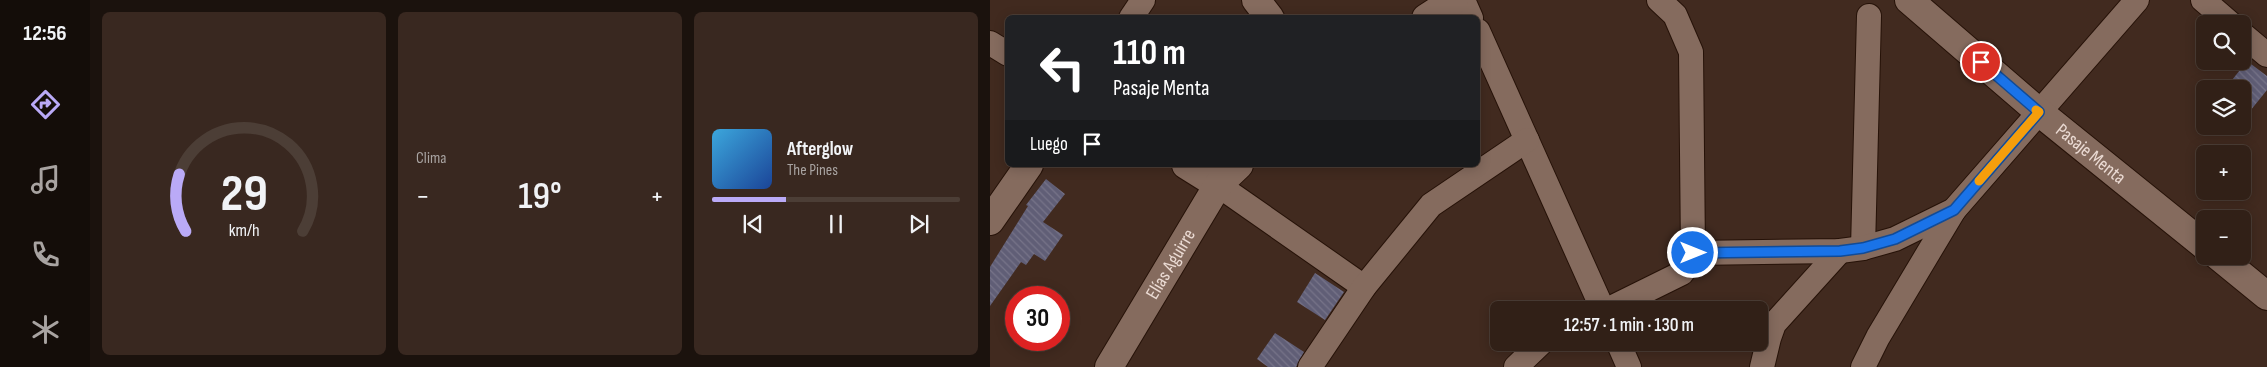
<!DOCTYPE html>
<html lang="es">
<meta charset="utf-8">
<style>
body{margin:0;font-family:"Sofia Sans Condensed",sans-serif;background:#392820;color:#f1f3f6;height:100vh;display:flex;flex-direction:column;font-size:19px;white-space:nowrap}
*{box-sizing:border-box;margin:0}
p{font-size:16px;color:#a8a3a1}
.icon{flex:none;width:28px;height:28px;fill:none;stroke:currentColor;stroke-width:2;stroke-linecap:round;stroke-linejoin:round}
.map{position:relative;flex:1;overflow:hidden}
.side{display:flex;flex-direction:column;gap:12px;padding:12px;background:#1b120d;width:900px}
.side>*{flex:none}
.hud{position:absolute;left:15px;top:15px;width:475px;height:152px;border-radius:8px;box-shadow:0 2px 12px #0003,0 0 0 1px #4c3e36;background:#202124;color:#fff;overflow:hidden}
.buttons{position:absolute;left:1206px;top:15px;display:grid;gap:10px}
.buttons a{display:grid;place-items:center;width:55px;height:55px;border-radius:8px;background:#312017;box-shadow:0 2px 12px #0003,0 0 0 1px #4c3e36;font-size:25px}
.speed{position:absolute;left:15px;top:286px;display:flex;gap:10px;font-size:25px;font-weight:700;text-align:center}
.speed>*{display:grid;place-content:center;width:65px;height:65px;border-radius:50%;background:#312017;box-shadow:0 2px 12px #0003,0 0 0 1px #4c3e36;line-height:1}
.speed .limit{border:8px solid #d22;background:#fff;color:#111}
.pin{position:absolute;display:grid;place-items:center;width:42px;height:42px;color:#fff;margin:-21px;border:2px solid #fff;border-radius:50%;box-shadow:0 1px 5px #0007}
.me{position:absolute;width:55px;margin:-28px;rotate:90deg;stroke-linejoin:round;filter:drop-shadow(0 0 4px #0008)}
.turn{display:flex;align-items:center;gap:18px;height:105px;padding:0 25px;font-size:22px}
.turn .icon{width:65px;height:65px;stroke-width:2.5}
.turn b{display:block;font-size:35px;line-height:42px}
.then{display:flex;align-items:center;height:48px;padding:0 25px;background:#0003;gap:10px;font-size:19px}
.big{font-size:38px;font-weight:600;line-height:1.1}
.side .widget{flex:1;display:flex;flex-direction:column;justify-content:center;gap:8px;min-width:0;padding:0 18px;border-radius:8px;background:#392820}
.side .dial{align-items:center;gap:0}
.dial svg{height:130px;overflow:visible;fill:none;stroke:#4c3e36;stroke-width:7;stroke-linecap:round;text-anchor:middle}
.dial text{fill:#f1f3f6;stroke:none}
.song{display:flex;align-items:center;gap:15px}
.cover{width:60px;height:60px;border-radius:8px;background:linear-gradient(135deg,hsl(200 70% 55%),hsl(220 70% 35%))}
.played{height:5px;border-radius:2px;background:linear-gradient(90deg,#baaaf7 30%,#4c3e36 30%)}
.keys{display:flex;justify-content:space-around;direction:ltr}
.heat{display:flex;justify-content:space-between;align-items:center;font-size:28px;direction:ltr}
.side .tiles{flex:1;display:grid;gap:12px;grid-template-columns:repeat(3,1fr)}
.trip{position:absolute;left:500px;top:301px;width:278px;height:50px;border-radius:8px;background:#312017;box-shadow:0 2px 12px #0003,0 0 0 1px #4c3e36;font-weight:600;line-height:50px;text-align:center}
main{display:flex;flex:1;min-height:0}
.dock{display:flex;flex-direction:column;width:90px;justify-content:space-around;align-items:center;background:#140d09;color:#a8a3a1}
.dock .icon{width:35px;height:35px}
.dock .current{color:#baaaf7}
.dock b{font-size:22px;color:#f1f3f6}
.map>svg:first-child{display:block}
.building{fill:url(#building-back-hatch)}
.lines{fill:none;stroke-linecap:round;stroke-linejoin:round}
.minor-casing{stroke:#261208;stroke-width:26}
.tertiary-casing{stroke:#261208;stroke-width:30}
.minor{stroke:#856b5e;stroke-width:24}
.tertiary{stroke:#856b5e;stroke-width:28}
.route-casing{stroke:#114b97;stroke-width:12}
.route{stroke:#1a73e8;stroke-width:9}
.slow{stroke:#f59e0b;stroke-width:9}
.labels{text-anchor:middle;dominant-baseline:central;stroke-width:5;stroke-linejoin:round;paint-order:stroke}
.street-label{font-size:19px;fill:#ebdbd4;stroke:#362016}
</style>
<main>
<nav class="dock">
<b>12:56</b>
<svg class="icon current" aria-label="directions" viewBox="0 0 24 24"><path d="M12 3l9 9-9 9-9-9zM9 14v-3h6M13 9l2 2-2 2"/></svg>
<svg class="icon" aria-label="music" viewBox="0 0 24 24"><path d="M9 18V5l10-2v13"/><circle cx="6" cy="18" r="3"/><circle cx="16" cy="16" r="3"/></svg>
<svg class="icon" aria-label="phone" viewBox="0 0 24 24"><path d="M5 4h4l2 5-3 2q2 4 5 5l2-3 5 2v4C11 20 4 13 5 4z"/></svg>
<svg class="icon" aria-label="climate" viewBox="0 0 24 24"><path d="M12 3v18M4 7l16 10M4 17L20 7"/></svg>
</nav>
<section class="side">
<div class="tiles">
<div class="widget dial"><svg viewBox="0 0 100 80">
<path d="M14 69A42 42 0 1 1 86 69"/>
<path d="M14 69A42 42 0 0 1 10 34" stroke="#baaaf7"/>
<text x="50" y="56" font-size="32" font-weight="700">29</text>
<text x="50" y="72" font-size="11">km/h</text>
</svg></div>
<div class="widget"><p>Clima</p>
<div class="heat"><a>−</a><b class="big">19°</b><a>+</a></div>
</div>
<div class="widget">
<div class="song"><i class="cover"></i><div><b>Afterglow</b><p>The Pines</p></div></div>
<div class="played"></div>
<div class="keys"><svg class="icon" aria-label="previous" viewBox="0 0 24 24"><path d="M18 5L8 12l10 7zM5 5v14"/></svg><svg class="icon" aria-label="pause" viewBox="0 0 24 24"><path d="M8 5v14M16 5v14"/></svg><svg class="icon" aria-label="next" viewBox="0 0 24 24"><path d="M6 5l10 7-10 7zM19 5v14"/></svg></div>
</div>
</div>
</section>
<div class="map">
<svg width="1277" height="367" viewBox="0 0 1277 367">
<defs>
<pattern id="building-back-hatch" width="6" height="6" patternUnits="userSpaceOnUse" patternTransform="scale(1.25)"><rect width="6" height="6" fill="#605e76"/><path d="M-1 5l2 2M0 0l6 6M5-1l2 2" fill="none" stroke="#777489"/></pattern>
</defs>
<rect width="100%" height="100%" fill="#412a1f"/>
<!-- building -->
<g class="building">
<polygon points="1257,61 1277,76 1277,90 1252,121 1252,89 1235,89"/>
<polygon points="56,179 75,194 53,222 73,235 55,261 44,254 36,265 31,262 0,306 0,267 38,206 36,205"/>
<polygon points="325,273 354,292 335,320 307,302"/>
<polygon points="285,333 314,352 306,367 278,367 267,359"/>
</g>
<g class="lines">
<!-- minor casing -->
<g class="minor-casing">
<g id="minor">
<polyline points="473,0 481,18"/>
<polyline points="1213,0 1241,24"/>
<polyline points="141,18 153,0"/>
<polyline points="488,31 613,310"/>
<polyline points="1252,34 1277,55"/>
<polyline points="0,43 18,54"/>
<polyline points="228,185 374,287"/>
<polyline points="873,248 879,16"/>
<polyline points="703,253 850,251 873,248 905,239 964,210 1147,0"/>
<polyline points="617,310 692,273 703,253 701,52 685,15 669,0"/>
<polyline points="628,342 639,367"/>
<polyline points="320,367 374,287 441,205 537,140"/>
<polyline points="526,367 552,342"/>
<polyline points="772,367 779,338 784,324 850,251"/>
<polyline points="873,367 888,337 964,210"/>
</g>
</g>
<!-- tertiary casing -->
<g class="tertiary-casing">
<g id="tertiary">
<polyline points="266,0 280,18"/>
<path id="s1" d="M 919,0 L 1049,112 L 1215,246"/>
<polyline points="436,18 464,0"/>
<polyline points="196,165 228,185"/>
<polyline points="0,221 39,165"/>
<polyline points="1228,256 1277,296"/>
<path id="s2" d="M 119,367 L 228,185 L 249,165"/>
</g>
</g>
<!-- minor -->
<use href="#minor" class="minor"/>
<!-- tertiary -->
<use href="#tertiary" class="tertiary"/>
</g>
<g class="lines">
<!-- route casing -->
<g class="route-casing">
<polyline id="route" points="703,253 850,251 873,248 905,239 964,210 1049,112 991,62"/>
</g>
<!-- route -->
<use href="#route" class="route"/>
<!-- slow -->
<polyline class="slow" points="989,181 1049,112 1046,110"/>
</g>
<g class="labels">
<!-- street labels -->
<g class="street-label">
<text stroke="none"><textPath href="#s1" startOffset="238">Pasaje Menta</textPath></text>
<text stroke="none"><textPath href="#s2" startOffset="120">Elías Aguirre</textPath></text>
</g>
</g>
</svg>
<div class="buttons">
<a><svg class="icon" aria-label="search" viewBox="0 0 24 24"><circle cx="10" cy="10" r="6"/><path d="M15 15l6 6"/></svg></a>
<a><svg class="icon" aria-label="layers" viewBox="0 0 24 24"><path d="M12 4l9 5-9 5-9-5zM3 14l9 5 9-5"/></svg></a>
<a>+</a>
<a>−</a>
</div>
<div class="speed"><div class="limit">30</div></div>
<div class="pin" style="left:991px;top:62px;background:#d93025"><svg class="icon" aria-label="arrive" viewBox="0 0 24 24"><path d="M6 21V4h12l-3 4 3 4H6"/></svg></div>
<svg class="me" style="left:703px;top:253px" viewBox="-20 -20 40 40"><circle r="17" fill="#1a73e8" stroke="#fff" stroke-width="3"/><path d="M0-11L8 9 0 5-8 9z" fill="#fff"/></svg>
<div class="trip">12:57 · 1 min · 130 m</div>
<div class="hud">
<div class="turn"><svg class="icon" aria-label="left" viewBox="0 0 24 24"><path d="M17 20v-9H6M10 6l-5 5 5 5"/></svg><div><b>110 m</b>Pasaje Menta</div></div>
<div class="then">Luego<svg class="icon" aria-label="arrive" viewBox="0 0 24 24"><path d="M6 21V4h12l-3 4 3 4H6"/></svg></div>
</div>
</div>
</main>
